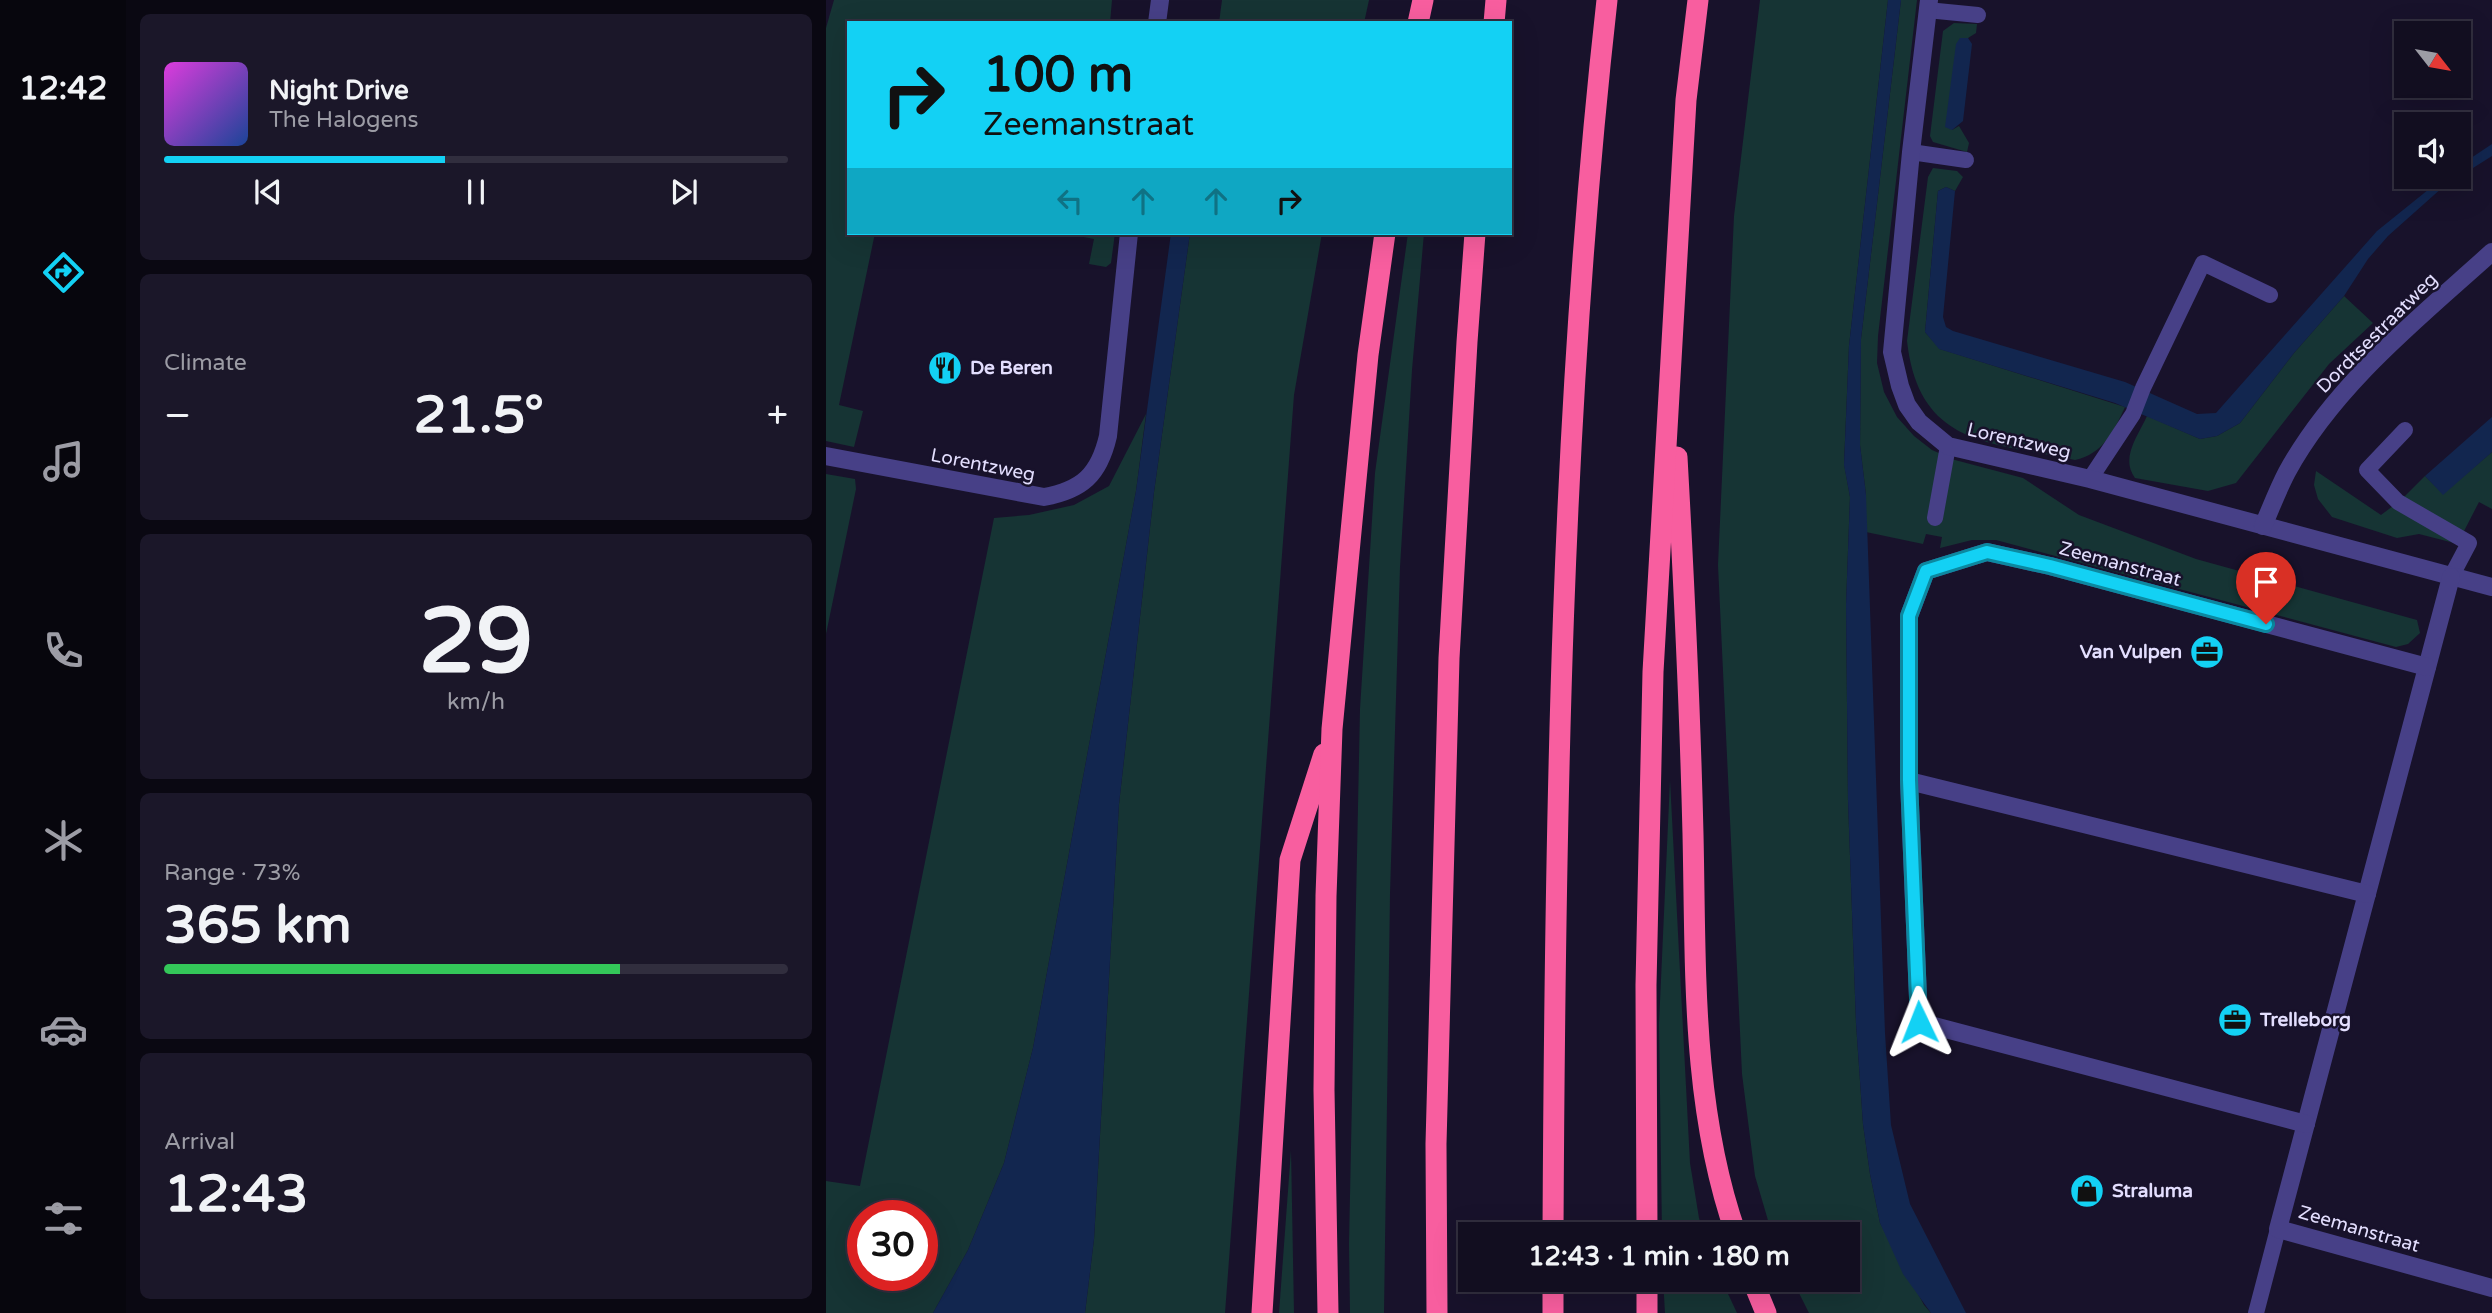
<!DOCTYPE html>
<meta charset="utf-8">
<style>
body{margin:0;font-family:"Varela Round",sans-serif;background:#1b1729;color:#f1f3f6;height:100vh;display:flex;flex-direction:column;font-size:26px;white-space:nowrap}
*{box-sizing:border-box;margin:0}
p{font-size:23px;color:#9c9ca5}
.icon{flex:none;width:38px;height:38px;fill:none;stroke:currentColor;stroke-width:2;stroke-linecap:round;stroke-linejoin:round}
.map{position:relative;flex:1;overflow:hidden}
.panel{display:flex;flex-direction:column;gap:14px;padding:14px;background:#0a0812;width:700px}
.panel>*{flex:none}
.hud{position:absolute;left:21px;top:21px;width:665px;height:214px;border-radius:0px;box-shadow:0 7px 28px #0002,0 0 0 2px #312e3e;background:#13d1f4;color:#111;overflow:hidden}
.needle{width:46px;rotate:121deg}
.buttons{position:absolute;left:1568px;top:21px;display:grid;gap:14px}
.buttons a{display:grid;place-items:center;width:77px;height:77px;border-radius:0px;background:#120e20;box-shadow:0 7px 28px #0002,0 0 0 2px #312e3e;font-size:35px}
.speed{position:absolute;left:21px;top:1200px;display:flex;gap:14px;font-size:35px;font-weight:700;text-align:center}
.speed>*{display:grid;place-content:center;width:91px;height:91px;border-radius:50%;background:#120e20;box-shadow:0 7px 28px #0002,0 0 0 2px #312e3e;line-height:1}
.speed .limit{border:10px solid #d22;background:#fff;color:#111}
.pin{position:absolute;display:grid;place-items:center;width:60px;height:60px;color:#fff;margin:-72px -30px;border-radius:50% 50% 50% 0;rotate:-45deg;box-shadow:0 0 7px #0007}
.pin .icon{rotate:45deg}
.me{position:absolute;width:77px;margin:-38px;rotate:358deg;stroke-linejoin:round;filter:drop-shadow(0 0 5px #0008)}
.turn{display:flex;align-items:center;gap:24px;height:147px;padding:0 21px;font-size:32px}
.turn .icon{width:91px;height:91px;stroke-width:2.5}
.turn b{display:block;font-size:49px;line-height:60px}
.lanes{display:flex;align-items:center;height:66px;padding:0 21px;background:#0003;justify-content:center;gap:35px;direction:ltr}
.lanes .off{opacity:.35}
.big{font-size:52px;font-weight:700;line-height:1.1}
.panel .widget{flex:1;display:flex;flex-direction:column;justify-content:center;gap:10px;min-width:0;padding:0 24px;border-radius:10px;background:#1b1729}
.panel .dial{align-items:center;gap:0}
.dial b{font-size:91px;line-height:1}
.song{display:flex;align-items:center;gap:21px}
.cover{width:84px;height:84px;border-radius:10px;background:linear-gradient(135deg,hsl(300 70% 55%),hsl(220 70% 35%))}
.played{height:7px;border-radius:4px;background:linear-gradient(90deg,#13d1f4 45%,#312e3e 45%)}
.keys{display:flex;justify-content:space-around;direction:ltr}
.heat{display:flex;justify-content:space-between;align-items:center;font-size:38px;direction:ltr}
.charge{height:10px;border-radius:5px;background:linear-gradient(90deg,#34c759 73%,#312e3e 0)}
.trip{position:absolute;left:632px;top:1222px;width:402px;height:70px;border-radius:0px;background:#120e20;box-shadow:0 7px 28px #0002,0 0 0 2px #312e3e;font-weight:700;line-height:70px;text-align:center}
main{display:flex;flex:1;min-height:0}
.dock{display:flex;flex-direction:column;width:126px;justify-content:space-around;align-items:center;background:#07060d;color:#9c9ca5}
.dock .icon{width:49px;height:49px}
.dock .on{color:#13d1f4}
.dock b{font-size:32px;color:#f1f3f6}
.map>svg:first-child{display:block}
.green{fill:#163434;fill-rule:evenodd}
.water{fill:#12264f}
.lines{fill:none;stroke-linecap:round;stroke-linejoin:round}
.lane{stroke:#474087;stroke-width:16}
.street{stroke:#474087;stroke-width:18}
.highway{stroke:#f85e9f;stroke-width:21}
.route-casing{stroke:#0c889f;stroke-width:18}
.route{stroke:#13d1f4;stroke-width:12}
.labels{text-anchor:middle;dominant-baseline:central;stroke-width:5;stroke-linejoin:round;paint-order:stroke}
.street-label{font-size:19px;fill:#e3defe;stroke:#18122b}
.poi-label{font-size:19px;font-weight:bold;fill:#e3defe;stroke:#18122b;text-anchor:start}
</style>
<main>
<nav class="dock">
<b>12:42</b>
<svg class="icon on" aria-label="directions" viewBox="0 0 24 24"><path d="M12 3l9 9-9 9-9-9zM9 14v-3h6M13 9l2 2-2 2"/></svg>
<svg class="icon" aria-label="music" viewBox="0 0 24 24"><path d="M9 18V5l10-2v13"/><circle cx="6" cy="18" r="3"/><circle cx="16" cy="16" r="3"/></svg>
<svg class="icon" aria-label="phone" viewBox="0 0 24 24"><path d="M5 4h4l2 5-3 2q2 4 5 5l2-3 5 2v4C11 20 4 13 5 4z"/></svg>
<svg class="icon" aria-label="climate" viewBox="0 0 24 24"><path d="M12 3v18M4 7l16 10M4 17L20 7"/></svg>
<svg class="icon" aria-label="car" viewBox="0 0 24 24"><path d="M5 17H2v-5l4-1 3-4h7l3 4 3 1v5h-3M9 17h6M6 11h13"/><circle cx="7" cy="17" r="2"/><circle cx="17" cy="17" r="2"/></svg>
<svg class="icon" aria-label="filters" viewBox="0 0 24 24"><path d="M4 7h16M4 17h16"/><circle cx="9" cy="7" r="2"/><circle cx="15" cy="17" r="2"/></svg>
</nav>
<section class="panel">
<div class="widget">
<div class="song"><i class="cover"></i><div><b>Night Drive</b><p>The Halogens</p></div></div>
<div class="played"></div>
<div class="keys"><svg class="icon" aria-label="previous" viewBox="0 0 24 24"><path d="M18 5L8 12l10 7zM5 5v14"/></svg><svg class="icon" aria-label="pause" viewBox="0 0 24 24"><path d="M8 5v14M16 5v14"/></svg><svg class="icon" aria-label="next" viewBox="0 0 24 24"><path d="M6 5l10 7-10 7zM19 5v14"/></svg></div>
</div>
<div class="widget"><p>Climate</p>
<div class="heat"><a>−</a><b class="big">21.5°</b><a>+</a></div>
</div>
<div class="widget dial"><b>29</b><p>km/h</p></div>
<div class="widget"><p>Range · 73%</p><b class="big">365 km</b><div class="charge"></div></div>
<div class="widget"><p>Arrival</p><b class="big">12:43</b></div>
</section>
<div class="map">
<svg width="1666" height="1313" viewBox="0 0 1666 1313">
<rect width="100%" height="100%" fill="#18122b"/>
<!-- green -->
<g class="green">
<polygon points="8,0 286,0 284,23 23,23 23,233 49,233 13,405 37,411 28,447 0,441 0,28"/>
<polygon points="396,0 543,0 538,23 393,23"/>
<polygon points="934,0 1062,0 1023,346 1018,464 1024,497 1020,605 1022,800 1030,1023 1037,1124 1044,1174 1054,1223 1098,1305 1105,1313 983,1313 966,1279 1022,1279 1022,1234 946,1234 929,1176 916,1074 892,565 908,216"/>
<polygon points="1075,0 1091,0 1052,336 1051,363 1058,392 1071,417 1088,436 1106,450 1129,460 1197,478 1253,515 1370,559 1591,620 1594,633 1582,644 1570,647 1170,540 1146,540 1114,548 1116,537 1100,534 1097,544 1040,532 1040,495 1034,445 1035,339"/>
<polygon points="1128,23 1151,24 1150,33 1142,38 1134,38 1126,130 1133,126 1143,143 1141,152 1107,142 1104,136 1117,31"/>
<path d="M 1107,168 L 1131,171 L 1137,177 L 1129,191 L 1120,187 L 1112,191 L 1099,332 L 1114,349 L 1299,407 C 1288,431 1277,454 1249,460 C 1165,442 1093,447 1081,341 L 1102,177 Z"/>
<polygon points="237,233 289,233 285,263 280,267 263,264 268,239"/>
<polygon points="364,233 496,233 468,395 399,1313 259,1313 268,1239 293,804 328,492"/>
<polygon points="582,233 598,233 586,370 574,567 564,894 558,1313 524,1313 523,1244 534,709 549,473"/>
<path d="M 1518,296 L 1547,323 L 1503,364 L 1410,483 L 1382,491 L 1309,478 C 1294,458 1312,436 1321,416 L 1374,439 L 1391,436 L 1414,423 L 1468,353 Z"/>
<path d="M 320,414 L 310,491 L 207,1048 L 178,1163 L 142,1250 L 107,1313 L 0,1313 L 0,1181 L 34,1186 L 168,518 L 203,515 L 248,505 L 283,486 ZM 37,1216 L 96,1216 L 96,1276 L 37,1276 Z"/>
<polygon points="1666,452 1666,509 1653,502 1637,533 1577,498 1599,476 1617,494"/>
<polygon points="1490,471 1555,515 1567,506 1632,544 1593,534 1571,538 1506,517 1492,499 1488,485"/>
<polygon points="0,474 29,479 30,489 0,634"/>
<polygon points="844,780 864,1163 873,1218 878,1234 836,1234 833,1024"/>
<polygon points="465,1150 468,1313 453,1313"/>
<polygon points="837,1279 895,1279 911,1313 839,1313"/>
</g>
<!-- water -->
<g class="water">
<polygon points="1062,0 1075,0 1035,339 1034,445 1040,495 1059,1033 1065,1125 1084,1204 1140,1313 1105,1313 1077,1274 1054,1223 1044,1174 1037,1124 1030,1023 1022,800 1020,605 1024,497 1018,465 1023,346"/>
<polygon points="1134,38 1142,38 1146,44 1137,121 1126,130 1119,127 1130,44"/>
<polygon points="1666,144 1666,156 1617,187 1562,236 1542,259 1518,296 1468,353 1414,423 1391,436 1374,439 1289,403 1113,349 1099,332 1112,191 1120,187 1129,191 1117,317 1120,327 1127,331 1299,382 1371,414 1390,413 1551,231 1618,177 1633,177 1633,166"/>
<polygon points="345,233 364,233 328,492 293,804 268,1239 259,1313 107,1313 142,1250 178,1163 207,1048 310,491"/>
<polygon points="1666,417 1666,452 1617,495 1599,476"/>
</g>
<g class="lines">
<!-- lane -->
<g class="lane">
<polyline points="1101,10 1152,15"/>
<polyline points="1085,152 1140,160"/>
<polyline points="1579,430 1541,470 1572,502 1643,543 1625,577"/>
<polyline points="1264,479 1307,414 1317,388 1377,263 1444,295"/>
<polyline points="1109,518 1122,446"/>
<polyline points="1430,1313 1452,1229"/>
</g>
<!-- street -->
<g class="street">
<polyline points="1103,0 1085,152 1066,352 1074,386 1081,405 1093,422 1122,446 1264,479 1666,587"/>
<polyline points="331,23 334,0"/>
<path d="M 0,456 L 218,497 C 256,490 273,475 282,436 L 303,233"/>
<path d="M 1437,526 C 1445,508 1452,489 1461,472 C 1509,384 1593,318 1666,252"/>
<polyline points="1625,577 1452,1229 1666,1288"/>
<polyline points="1083,781 1541,894"/>
<polyline points="1480,1124 1093,1022 1083,781 1083,616 1100,571 1161,552 1224,566 1601,667"/>
</g>
<!-- highway -->
<g class="highway">
<polyline points="592,23 597,0"/>
<polyline points="668,23 670,0"/>
<path d="M 851,457 C 858,583 864,708 867,834 C 870,968 865,1106 910,1234"/>
<path d="M 727,1234 C 729,822 735,409 781,0"/>
<polyline points="821,1234 820,985 827,672 860,100 872,0"/>
<polyline points="926,1279 940,1313"/>
<polyline points="436,1313 464,860 498,754"/>
<polyline points="502,1313 498,1090 500,896 506,729 542,355 559,233"/>
<polyline points="611,1313 610,1144 623,658 641,342 649,233"/>
<polyline points="727,1313 727,1279"/>
<polyline points="821,1313 821,1279"/>
</g>
</g>
<g class="lines">
<!-- route casing -->
<g class="route-casing">
<polyline id="route" points="1093,1022 1083,780 1083,616 1100,571 1161,552 1224,566 1440,624"/>
</g>
<!-- route -->
<use href="#route" class="route"/>
</g>
<!-- icons -->
<defs>
<g id="restaurant-disc" transform="scale(1.75)"><circle r="9.5" fill="#13d1f4" stroke="#18122b"/><path d="M-5-6h1v4h1v-4h1v4h1v-4h1v5L-1.5 .5V6h-2V.5L-5-1ZM5-6V6H3V1.5H1.5Q1.5-4 5-6Z" fill="#111"/></g>
<g id="office-disc" transform="scale(1.75)"><circle r="9.5" fill="#13d1f4" stroke="#18122b"/><path d="M-6-3h4V-5.5h4V-3h4V5H-6ZM-1-4.5V-3h2v-1.5ZM-6 0V1H6V0Z" fill="#111"/></g>
<g id="shop-disc" transform="scale(1.75)"><circle r="9.5" fill="#13d1f4" stroke="#18122b"/><path d="M-5-2.5h2.3a2.7 3.5 0 0 1 5.4 0H5L5.5 6h-11ZM-1.5-2.5h3a1.5 2.3 0 0 0-3 0Z" fill="#111"/></g>
</defs>
<g fill-rule="evenodd">
<use href="#restaurant-disc" x="119" y="368"/>
<use href="#office-disc" x="1381" y="652"/>
<use href="#office-disc" x="1409" y="1020"/>
<use href="#shop-disc" x="1261" y="1191"/>
</g>
<g class="labels">
<!-- street labels -->
<g class="street-label">
<text transform="translate(1551 333) rotate(-45)">Dordtsestraatweg</text>
<text transform="translate(1193 441) rotate(13)">Lorentzweg</text>
<text transform="translate(157 465) rotate(11)">Lorentzweg</text>
<text transform="translate(1294 564) rotate(15)">Zeemanstraat</text>
<text transform="translate(1533 1229) rotate(16)">Zeemanstraat</text>
</g>
<!-- poi labels -->
<g class="poi-label">
<text x="144" y="368">De Beren</text>
<text x="1356" y="652" text-anchor="end">Van Vulpen</text>
<text x="1434" y="1020">Trelleborg</text>
<text x="1286" y="1191">Straluma</text>
</g>
</g>
</svg>
<div class="buttons">
<a><svg class="needle" viewBox="-14 -14 28 28"><path d="M0-13l5 13h-10z" fill="#e53935"/><path d="M0 13l5-13h-10z" fill="#9c9ca5"/></svg></a>
<a><svg class="icon" aria-label="sound" viewBox="0 0 24 24"><path d="M4 9h4l5-4v14l-5-4H4zM17 9q2 3 0 6"/></svg></a>
</div>
<div class="speed"><div class="limit">30</div></div>
<div class="pin" style="left:1440px;top:624px;background:#d93025"><svg class="icon" aria-label="arrive" viewBox="0 0 24 24"><path d="M6 21V4h12l-3 4 3 4H6"/></svg></div>
<svg class="me" style="left:1093px;top:1022px" viewBox="-20 -20 40 40"><path d="M0-17L14 15 0 8-14 15z" fill="#13d1f4" stroke="#fff" stroke-width="4"/></svg>
<div class="trip">12:43 · 1 min · 180 m</div>
<div class="hud">
<div class="turn"><svg class="icon" aria-label="right" viewBox="0 0 24 24"><path d="M7 20v-9h11M14 6l5 5-5 5"/></svg><div><b>100 m</b>Zeemanstraat</div></div>
<div class="lanes"><svg class="icon off" aria-label="left" viewBox="0 0 24 24"><path d="M17 20v-9H6M10 6l-5 5 5 5"/></svg><svg class="icon off" aria-label="ahead" viewBox="0 0 24 24"><path d="M12 20V5M6 11l6-6 6 6"/></svg><svg class="icon off" aria-label="ahead" viewBox="0 0 24 24"><path d="M12 20V5M6 11l6-6 6 6"/></svg><svg class="icon" aria-label="right" viewBox="0 0 24 24"><path d="M7 20v-9h11M14 6l5 5-5 5"/></svg></div>
</div>
</div>
</main>
